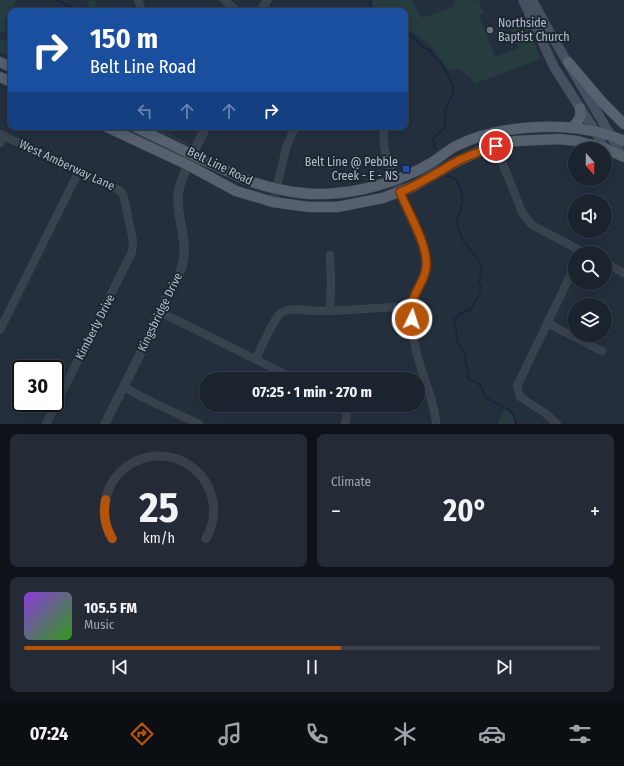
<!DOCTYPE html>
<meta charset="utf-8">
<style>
body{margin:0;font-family:"Fira Sans Condensed",sans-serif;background:#242b36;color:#f1f3f6;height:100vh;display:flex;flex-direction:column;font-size:15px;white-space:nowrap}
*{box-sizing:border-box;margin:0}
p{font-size:13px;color:#a0a4aa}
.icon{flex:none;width:22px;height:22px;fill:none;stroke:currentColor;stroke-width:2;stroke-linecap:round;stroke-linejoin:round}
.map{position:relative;height:424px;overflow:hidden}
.panel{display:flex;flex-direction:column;gap:10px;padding:10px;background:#0f1319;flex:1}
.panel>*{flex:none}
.guide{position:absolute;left:8px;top:8px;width:400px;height:122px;border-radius:8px;box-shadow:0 2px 10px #0003,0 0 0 1px #39404a;background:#1a4fa0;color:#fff;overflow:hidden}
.needle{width:26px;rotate:160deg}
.tools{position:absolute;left:568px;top:142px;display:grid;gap:8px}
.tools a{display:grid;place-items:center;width:44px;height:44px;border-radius:50%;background:#1b232e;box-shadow:0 2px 10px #0003,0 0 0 1px #39404a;font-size:20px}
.speed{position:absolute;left:12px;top:360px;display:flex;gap:8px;font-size:20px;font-weight:700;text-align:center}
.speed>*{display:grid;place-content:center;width:52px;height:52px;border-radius:50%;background:#1b232e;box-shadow:0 2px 10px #0003,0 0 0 1px #39404a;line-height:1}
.speed .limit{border:2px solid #111;border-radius:6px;background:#fff;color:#111}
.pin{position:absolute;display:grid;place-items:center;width:34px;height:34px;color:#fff;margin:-17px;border:2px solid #fff;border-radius:50%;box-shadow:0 1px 4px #0007}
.me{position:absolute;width:44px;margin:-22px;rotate:4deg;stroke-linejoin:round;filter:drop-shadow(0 0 3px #0008)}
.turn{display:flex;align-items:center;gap:14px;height:84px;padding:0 16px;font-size:18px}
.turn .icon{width:52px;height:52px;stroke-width:2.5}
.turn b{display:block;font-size:28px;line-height:34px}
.lanes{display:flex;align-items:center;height:38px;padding:0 16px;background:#0003;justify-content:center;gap:20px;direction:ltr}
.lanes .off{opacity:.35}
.big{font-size:30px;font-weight:700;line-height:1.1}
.panel .card{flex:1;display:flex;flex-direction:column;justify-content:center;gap:6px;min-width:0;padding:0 14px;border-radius:8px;background:#242b36}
.panel .dial{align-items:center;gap:0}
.dial svg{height:104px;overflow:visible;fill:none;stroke:#39404a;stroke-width:7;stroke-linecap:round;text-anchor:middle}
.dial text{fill:#f1f3f6;stroke:none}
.song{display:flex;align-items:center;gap:12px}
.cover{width:48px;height:48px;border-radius:6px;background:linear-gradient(135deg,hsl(270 70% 55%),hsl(110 70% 35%))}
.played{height:4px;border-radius:2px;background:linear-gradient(90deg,#b45309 55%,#39404a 55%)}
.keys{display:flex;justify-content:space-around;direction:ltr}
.heat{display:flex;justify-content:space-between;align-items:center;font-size:22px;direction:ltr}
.panel .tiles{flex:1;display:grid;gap:10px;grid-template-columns:1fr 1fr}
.card:last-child{grid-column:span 2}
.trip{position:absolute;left:199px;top:372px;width:226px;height:40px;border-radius:20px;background:#1b232e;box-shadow:0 2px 10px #0003,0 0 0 1px #39404a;font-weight:700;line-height:40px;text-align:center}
.tabs{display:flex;height:64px;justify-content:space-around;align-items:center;background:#0b0e12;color:#a0a4aa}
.tabs .icon{width:28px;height:28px}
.tabs .current{color:#b45309}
.tabs b{font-size:18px;color:#f1f3f6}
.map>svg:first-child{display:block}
.green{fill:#263c3f}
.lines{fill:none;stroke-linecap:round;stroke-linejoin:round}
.stream{stroke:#17263c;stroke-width:2}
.minor-casing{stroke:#414a57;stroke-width:8}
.tertiary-casing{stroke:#414a57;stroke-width:9}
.secondary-casing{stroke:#414a57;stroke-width:10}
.primary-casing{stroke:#414a57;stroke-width:11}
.minor{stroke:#38414e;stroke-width:7}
.tertiary{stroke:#38414e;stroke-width:8}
.secondary{stroke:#465061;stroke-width:9}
.primary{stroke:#56606e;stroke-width:10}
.route-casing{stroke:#753606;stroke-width:10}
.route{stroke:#b45309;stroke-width:7}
.worship-dot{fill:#6b7280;stroke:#1d2633;stroke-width:1.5}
.transit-dot{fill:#1a4fb4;stroke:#1d2633;stroke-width:1.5}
.labels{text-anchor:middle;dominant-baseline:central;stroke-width:4;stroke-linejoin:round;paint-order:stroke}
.poi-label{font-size:12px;fill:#b4bcc9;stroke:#1d2633;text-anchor:start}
.street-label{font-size:12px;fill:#b4bcc9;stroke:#1d2633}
</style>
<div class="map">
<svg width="624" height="424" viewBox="0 0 624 424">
<rect width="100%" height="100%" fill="#242f3e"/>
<!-- green -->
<g class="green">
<polygon points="0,0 16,0 4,25 8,27 6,31 2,33 0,32"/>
<polygon points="92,0 94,0 98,11 92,11 87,2"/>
<polygon points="374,0 411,0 422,18 453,7 455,0 478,0 479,1 484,13 479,15 495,57 519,48 515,38 514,38 510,29 526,23 541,59 476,83 460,69 449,70 428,43 405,27 405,11 374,11 372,3"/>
<polygon points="0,39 11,42 11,57 0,52"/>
<polygon points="149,127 156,127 191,145 187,145"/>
<polygon points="505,408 515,418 516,424 497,424"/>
</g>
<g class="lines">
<!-- stream -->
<g class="stream">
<polyline points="56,0 71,7"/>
<polyline points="370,0 370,11"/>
<polyline points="74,8 80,11"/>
<path d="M 405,33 L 414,38 L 426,49 L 432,51 L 432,55 C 440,59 455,83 453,92 C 452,98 447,103 446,109 C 445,115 447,122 444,128 C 441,133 436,134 433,139 L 435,149"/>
<path d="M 448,176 L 456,179 C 465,198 464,202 456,221 L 462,239 L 479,261 L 482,269 L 479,282 L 481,287 L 480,293 L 471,309 C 464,311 458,314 454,320 L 458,343 L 465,353 L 465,361 L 469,373 L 468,378 C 471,382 475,381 479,384 C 483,388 482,394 487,398 C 498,406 515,407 516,424"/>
</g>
<!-- minor casing -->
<g class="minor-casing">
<g id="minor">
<polyline points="138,0 142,11"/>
<polyline points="224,0 237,11"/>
<path d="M 385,127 C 375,153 415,222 424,250 C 432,277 412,286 411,308 C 411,326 415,351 421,368 C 427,387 435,405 436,424"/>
<polyline points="0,134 121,191 124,197 133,241 132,252 46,424"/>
<polyline points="491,134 522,212 532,225 585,253"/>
<polyline points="0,143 4,136"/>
<polyline points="273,202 287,145 295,127"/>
<polyline points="330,255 331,282 330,311"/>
<polyline points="605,263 624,273"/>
<polyline points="160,312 295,379"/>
<polyline points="547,323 602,351"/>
<polyline points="0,330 79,171"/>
<path d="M 256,359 C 261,349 272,320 281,313 C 289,307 304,310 313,311 C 346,312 378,306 411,307"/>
<polyline points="124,387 144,398 199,424"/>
<polyline points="341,405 347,415 345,424"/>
<polyline points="557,424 545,413 520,397 517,386 575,266"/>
</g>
</g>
<!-- tertiary casing -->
<g class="tertiary-casing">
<g id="tertiary">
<polyline points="261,11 267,0"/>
<path d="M 105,424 C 116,401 128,379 139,356 C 148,338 156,319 165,301 C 171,290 179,279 182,266 C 189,240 177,222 178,197 C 178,180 198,144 206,127"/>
</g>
</g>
<!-- secondary casing -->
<g class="secondary-casing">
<g id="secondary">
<polyline points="523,0 554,67 595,131 604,148"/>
<polyline points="532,0 549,31 611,136 622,156"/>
</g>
</g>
<!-- primary casing -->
<g class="primary-casing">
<g id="primary">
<polyline points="0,62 11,67"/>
<polyline points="568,62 603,103 624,124"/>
<polyline points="0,77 11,82"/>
<polyline points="107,127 188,165 236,191 273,202 309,207 337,207 383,198 414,186 454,163 478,152 496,145 516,141 559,139 577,141 604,148 624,157"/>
<path d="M 135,127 C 158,138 181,149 203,160 C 217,166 231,173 244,179 C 267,188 300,195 324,194 C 360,193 401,181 431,163 C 439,158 447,151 456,146 C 502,123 577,120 624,141"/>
<path d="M 571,128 C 578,122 582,118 580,108"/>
</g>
</g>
<!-- minor -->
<use href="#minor" class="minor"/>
<!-- tertiary -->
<use href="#tertiary" class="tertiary"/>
<!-- secondary -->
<use href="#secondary" class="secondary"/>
<!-- primary -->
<use href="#primary" class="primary"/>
</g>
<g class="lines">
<!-- route casing -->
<g class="route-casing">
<path id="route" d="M 412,319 C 412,315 411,310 411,307 C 413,294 422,284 425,273 C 432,250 408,213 400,192 C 418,185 435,174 452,164 C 466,156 481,151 496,146"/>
</g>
<!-- route -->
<use href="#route" class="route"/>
</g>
<!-- markers -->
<circle class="worship-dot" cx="490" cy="30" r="4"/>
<rect class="transit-dot" x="402" y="165" width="8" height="8" rx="2"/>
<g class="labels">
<!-- poi labels -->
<g class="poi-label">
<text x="498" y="23">Northside<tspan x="498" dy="14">Baptist Church</tspan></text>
<text x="398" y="162" text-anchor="end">Belt Line @ Pebble<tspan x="398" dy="14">Creek - E - NS</tspan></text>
</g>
<!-- street labels -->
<g class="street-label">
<text transform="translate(67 165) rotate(25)">West Amberway Lane</text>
<text transform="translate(220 166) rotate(26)">Belt Line Road</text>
<text transform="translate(160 312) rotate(-64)">Kingsbridge Drive</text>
<text transform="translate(95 327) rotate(-63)">Kimberly Drive</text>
</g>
</g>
</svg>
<div class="tools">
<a><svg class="needle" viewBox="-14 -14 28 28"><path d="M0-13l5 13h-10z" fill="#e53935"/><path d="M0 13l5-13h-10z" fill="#a0a4aa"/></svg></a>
<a><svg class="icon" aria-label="sound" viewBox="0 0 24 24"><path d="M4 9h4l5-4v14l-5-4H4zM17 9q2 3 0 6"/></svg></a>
<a><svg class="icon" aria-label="search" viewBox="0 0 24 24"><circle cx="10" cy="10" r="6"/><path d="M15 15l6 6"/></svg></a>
<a><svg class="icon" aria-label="layers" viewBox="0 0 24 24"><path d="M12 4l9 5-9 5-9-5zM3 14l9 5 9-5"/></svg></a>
</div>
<div class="speed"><div class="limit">30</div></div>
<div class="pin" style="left:496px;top:146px;background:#d93025"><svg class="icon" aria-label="arrive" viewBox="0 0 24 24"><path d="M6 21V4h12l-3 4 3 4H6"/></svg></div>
<svg class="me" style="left:412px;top:319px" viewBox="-20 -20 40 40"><circle r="17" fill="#b45309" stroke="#fff" stroke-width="3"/><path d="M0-11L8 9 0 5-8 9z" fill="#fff"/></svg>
<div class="trip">07:25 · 1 min · 270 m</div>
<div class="guide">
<div class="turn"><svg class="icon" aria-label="right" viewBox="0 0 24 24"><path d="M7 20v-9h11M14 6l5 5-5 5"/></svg><div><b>150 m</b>Belt Line Road</div></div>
<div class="lanes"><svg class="icon off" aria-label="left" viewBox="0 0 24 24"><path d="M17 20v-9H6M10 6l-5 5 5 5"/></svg><svg class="icon off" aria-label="ahead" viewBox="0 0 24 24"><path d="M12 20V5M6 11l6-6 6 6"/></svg><svg class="icon off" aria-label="ahead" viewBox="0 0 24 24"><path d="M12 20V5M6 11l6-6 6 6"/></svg><svg class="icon" aria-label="right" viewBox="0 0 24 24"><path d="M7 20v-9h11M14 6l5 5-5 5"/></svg></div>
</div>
</div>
<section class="panel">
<div class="tiles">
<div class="card dial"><svg viewBox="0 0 100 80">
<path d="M14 69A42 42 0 1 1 86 69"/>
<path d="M14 69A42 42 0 0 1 9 39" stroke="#b45309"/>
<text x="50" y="56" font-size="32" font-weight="700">25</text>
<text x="50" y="72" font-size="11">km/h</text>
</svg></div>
<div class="card"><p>Climate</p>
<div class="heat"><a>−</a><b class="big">20°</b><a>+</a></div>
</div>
<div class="card">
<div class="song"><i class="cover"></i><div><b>105.5 FM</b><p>Music</p></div></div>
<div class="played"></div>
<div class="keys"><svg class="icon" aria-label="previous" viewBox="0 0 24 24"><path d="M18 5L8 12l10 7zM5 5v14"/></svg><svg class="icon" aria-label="pause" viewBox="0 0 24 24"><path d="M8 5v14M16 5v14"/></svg><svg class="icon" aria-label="next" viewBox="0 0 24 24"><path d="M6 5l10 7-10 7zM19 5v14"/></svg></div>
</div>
</div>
</section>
<nav class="tabs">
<b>07:24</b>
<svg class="icon current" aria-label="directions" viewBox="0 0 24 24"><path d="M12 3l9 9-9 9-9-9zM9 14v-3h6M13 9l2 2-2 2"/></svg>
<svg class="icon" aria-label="music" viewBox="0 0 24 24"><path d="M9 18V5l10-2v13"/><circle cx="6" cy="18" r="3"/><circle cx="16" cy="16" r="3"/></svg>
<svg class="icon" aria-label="phone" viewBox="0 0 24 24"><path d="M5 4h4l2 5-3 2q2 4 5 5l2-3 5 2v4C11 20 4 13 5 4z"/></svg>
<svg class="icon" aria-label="climate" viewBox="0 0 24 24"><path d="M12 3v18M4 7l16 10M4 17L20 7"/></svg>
<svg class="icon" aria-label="car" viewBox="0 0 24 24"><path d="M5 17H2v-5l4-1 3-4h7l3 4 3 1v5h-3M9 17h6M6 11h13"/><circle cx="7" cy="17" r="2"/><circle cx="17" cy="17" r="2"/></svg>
<svg class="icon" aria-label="filters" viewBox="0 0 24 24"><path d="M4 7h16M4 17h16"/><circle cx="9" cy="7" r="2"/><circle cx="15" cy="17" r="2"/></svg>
</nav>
